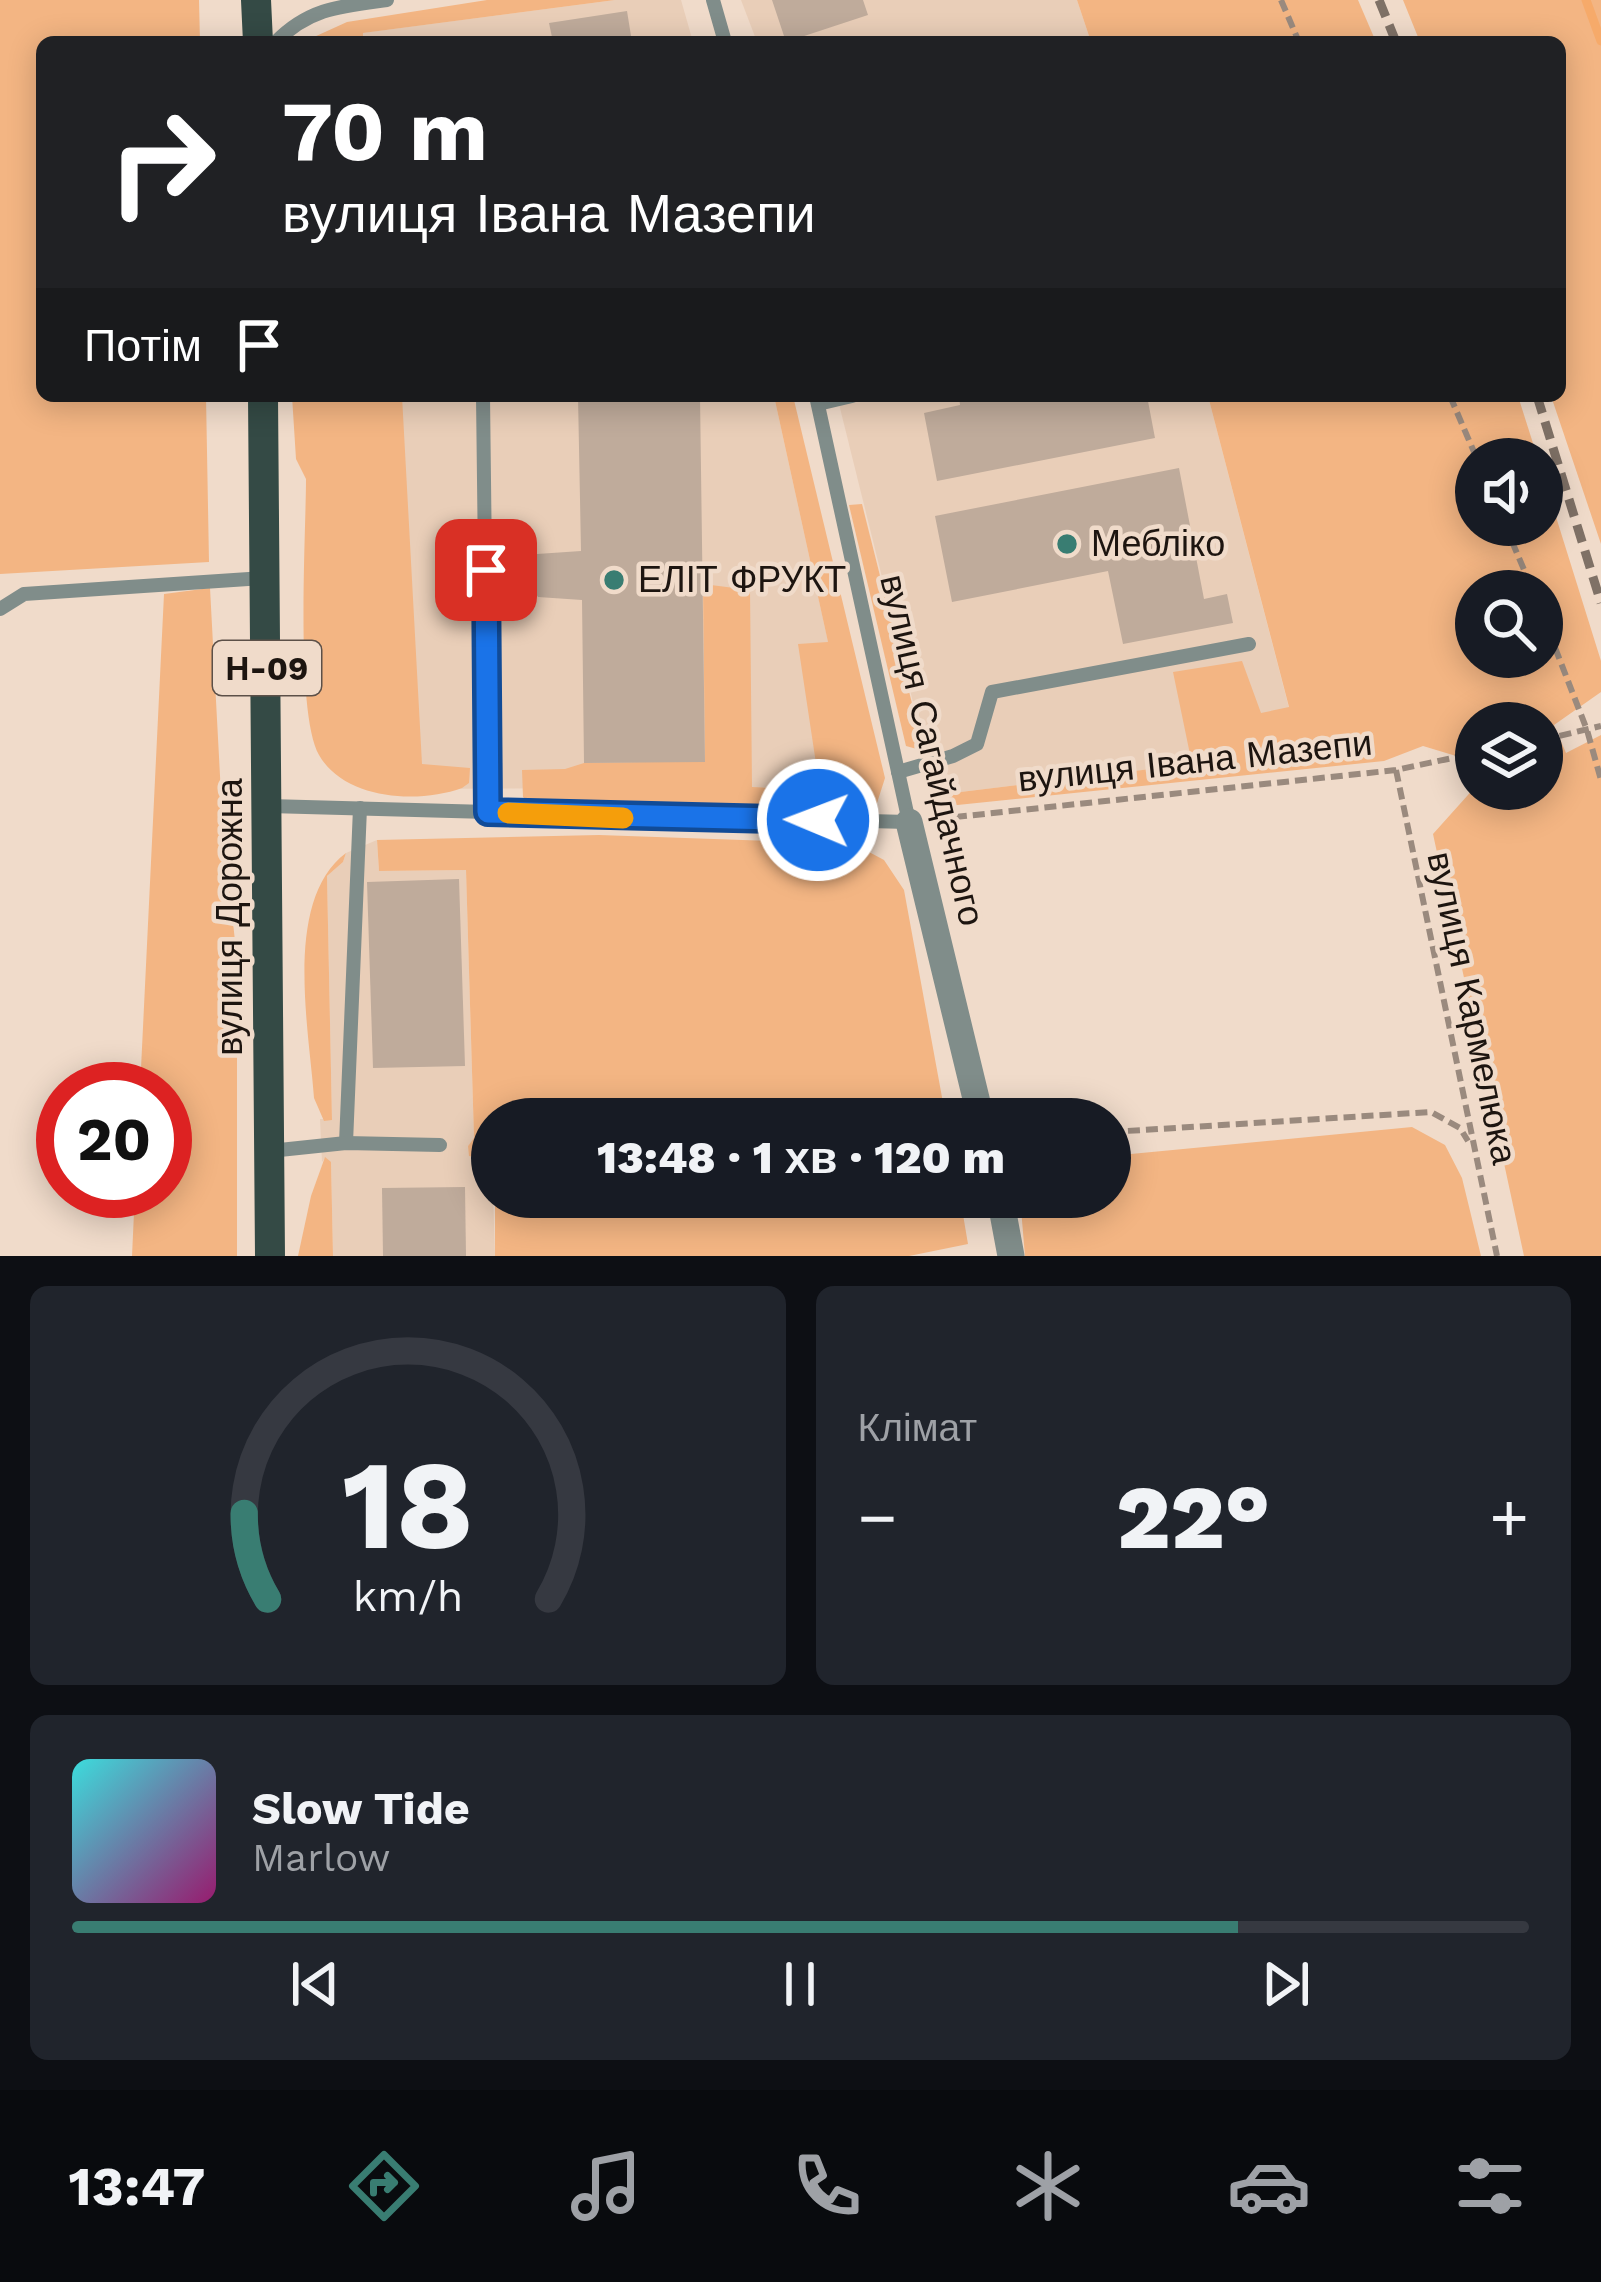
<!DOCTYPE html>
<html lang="uk">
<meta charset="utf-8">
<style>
body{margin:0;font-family:"Work Sans",sans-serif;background:#20242c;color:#f1f3f6;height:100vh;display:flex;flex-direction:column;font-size:45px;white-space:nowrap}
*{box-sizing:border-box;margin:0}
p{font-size:39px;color:#9ea1a6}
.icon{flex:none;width:66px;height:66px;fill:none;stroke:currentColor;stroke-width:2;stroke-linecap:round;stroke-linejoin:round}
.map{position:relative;height:1256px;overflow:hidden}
.details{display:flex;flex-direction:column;gap:30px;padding:30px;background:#0d0f14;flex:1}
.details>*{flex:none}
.hud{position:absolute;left:36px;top:36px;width:1530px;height:366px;border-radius:18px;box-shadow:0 6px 30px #0003;background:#202124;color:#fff;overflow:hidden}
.fabs{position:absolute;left:1455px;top:438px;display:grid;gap:24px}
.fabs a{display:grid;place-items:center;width:108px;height:108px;border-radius:50%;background:#171b24;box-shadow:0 6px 30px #0003;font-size:60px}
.speed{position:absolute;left:36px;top:1062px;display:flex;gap:24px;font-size:60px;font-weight:700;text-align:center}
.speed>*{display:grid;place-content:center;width:156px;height:156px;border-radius:50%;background:#171b24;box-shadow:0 6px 30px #0003;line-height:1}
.speed .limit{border:18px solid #d22;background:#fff;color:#111}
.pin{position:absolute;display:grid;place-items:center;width:102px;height:102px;color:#fff;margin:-51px;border-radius:24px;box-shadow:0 6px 18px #0006}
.me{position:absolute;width:132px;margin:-66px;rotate:271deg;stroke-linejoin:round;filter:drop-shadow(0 0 9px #0008)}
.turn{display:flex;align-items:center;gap:42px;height:252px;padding:0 48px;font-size:54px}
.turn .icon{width:156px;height:156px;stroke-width:2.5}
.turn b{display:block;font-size:84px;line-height:102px}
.then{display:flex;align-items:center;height:114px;padding:0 48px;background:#0003;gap:24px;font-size:45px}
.big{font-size:90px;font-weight:800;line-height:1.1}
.details .widget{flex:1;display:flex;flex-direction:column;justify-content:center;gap:18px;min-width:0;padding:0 42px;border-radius:18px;background:#20242c}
.details .dial{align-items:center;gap:0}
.dial svg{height:312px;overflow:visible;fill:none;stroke:#363941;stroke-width:7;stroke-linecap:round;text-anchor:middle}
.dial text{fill:#f1f3f6;stroke:none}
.song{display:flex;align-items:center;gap:36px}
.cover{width:144px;height:144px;border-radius:18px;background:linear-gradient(135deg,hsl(180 70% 55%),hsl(320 70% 35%))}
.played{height:12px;border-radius:6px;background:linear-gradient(90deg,#397d72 80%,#363941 80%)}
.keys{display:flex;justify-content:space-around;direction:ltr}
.heat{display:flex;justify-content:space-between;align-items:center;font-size:66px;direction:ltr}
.details .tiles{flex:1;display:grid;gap:30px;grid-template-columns:1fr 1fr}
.widget:last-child{grid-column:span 2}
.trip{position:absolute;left:471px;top:1098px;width:660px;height:120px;border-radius:60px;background:#171b24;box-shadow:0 6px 30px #0003;font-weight:800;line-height:120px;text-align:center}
.menu{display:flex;height:192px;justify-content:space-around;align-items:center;background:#090b0e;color:#9ea1a6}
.menu .icon{width:84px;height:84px}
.menu .active{color:#397d72}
.menu b{font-size:54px;color:#f1f3f6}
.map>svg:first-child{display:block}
.built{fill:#e9ceb8}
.green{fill:#f3b583;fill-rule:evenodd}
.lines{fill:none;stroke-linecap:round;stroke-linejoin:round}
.stream{stroke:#f6aa6a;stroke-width:9}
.building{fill:#bfab9b}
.path{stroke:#9a8a7e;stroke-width:6;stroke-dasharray:12 6;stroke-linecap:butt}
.service{stroke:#808d8a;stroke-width:14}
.minor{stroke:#808d8a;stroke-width:27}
.primary{stroke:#344a45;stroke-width:30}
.rail{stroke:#7f7166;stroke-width:9;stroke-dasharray:18 9;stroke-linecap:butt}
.route-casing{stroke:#114b97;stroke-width:30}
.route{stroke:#1a73e8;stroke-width:21}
.slow{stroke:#f59e0b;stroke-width:21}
.poi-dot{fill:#397d72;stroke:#f0dbca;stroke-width:4.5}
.labels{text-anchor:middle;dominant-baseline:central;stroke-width:9;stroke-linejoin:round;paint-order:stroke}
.shield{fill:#f0dbca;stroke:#5c5048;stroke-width:3}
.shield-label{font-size:33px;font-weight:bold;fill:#1d1510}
.poi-label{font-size:36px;fill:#1d1510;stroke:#f0dbca;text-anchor:start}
.street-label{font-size:36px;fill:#1d1510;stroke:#f0dbca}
</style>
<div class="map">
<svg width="1601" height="1256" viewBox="0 0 1601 1256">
<rect width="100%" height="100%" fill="#f0dbca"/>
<!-- built -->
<g class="built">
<polygon points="615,0 681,0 693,42 363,42 362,33"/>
<polygon points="741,0 1077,0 1091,42 757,42"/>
<polygon points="382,396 774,396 860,787 403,789"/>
<polygon points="837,396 1208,396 1289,708 1193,764 936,795"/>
<polygon points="377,840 379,871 466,870 474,1139 468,1146 477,1161 492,1161 495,1256 333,1256 331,1163 325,1158 322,1162 320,1119 332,1119 327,876 343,862 346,853"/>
</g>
<!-- green -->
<g class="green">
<polygon points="0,0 199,0 200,42 42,42 42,396 206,396 209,562 0,574"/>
<polygon points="487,0 615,0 363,33 363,42 303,42 347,22"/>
<polygon points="1077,0 1358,0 1376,42 1091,42"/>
<polygon points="1403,0 1601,0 1601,544 1551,396 1560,396 1560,42 1420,42"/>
<path d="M 292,396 L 402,396 L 422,764 L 470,768 L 469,783 L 462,788 C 418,804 345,800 319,755 C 295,713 306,535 306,479 L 296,459 Z"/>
<polygon points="774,396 793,396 885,778 877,803 863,811 835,813 531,804 523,797 522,770 565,769 584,763 705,761 703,584 750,590 752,787 820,790 798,644 828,642"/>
<path d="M 1208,396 L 1518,396 L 1538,459 L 1476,459 L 1476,525 L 1542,525 L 1542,472 L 1601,661 L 1601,692 L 1554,725 L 1566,753 L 1601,735 L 1601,1256 L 1524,1256 L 1433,834 L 1476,786 L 1542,789 L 1542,723 L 1476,723 L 1476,762 L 1423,746 L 1384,761 L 938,807 L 936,795 L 1192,764 L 1173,672 L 1242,661 L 1261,713 L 1289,707 ZM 1542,591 L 1542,657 L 1476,657 L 1476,591 Z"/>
<polygon points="862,504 924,751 906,746 849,505"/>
<polygon points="210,588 223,832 237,959 237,1256 132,1256 135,1191 165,1191 165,1089 140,1089 164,594"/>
<polygon points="599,835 854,844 884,860 904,890 946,1119 492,1119 492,1161 469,1156 468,1146 474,1138 466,870 379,871 377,840"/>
<path d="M 346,853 L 343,862 L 327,876 L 332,1120 L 324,1121 L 314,1098 C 309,1028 283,900 346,853 Z"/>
<polygon points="1412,1127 1445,1145 1462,1178 1481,1256 1025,1256 1020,1197 1110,1197 1110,1156"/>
<polygon points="325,1157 331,1162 333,1256 298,1256 311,1196"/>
<polygon points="495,1197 960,1197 968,1244 909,1256 495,1256"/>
</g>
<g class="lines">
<!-- stream -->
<polyline class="stream" points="1586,0 1601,41"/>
</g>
<!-- building -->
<g class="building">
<polygon points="772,0 863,0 868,15 786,42"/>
<polygon points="627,11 632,42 553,42 549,23"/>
<polygon points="578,396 700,396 705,762 584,763 582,600 538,597 525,576 537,554 581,551"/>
<polygon points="959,396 1147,396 1155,438 937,481 924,413 960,405"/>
<polygon points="1179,468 1204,599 1227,594 1233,623 1123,644 1108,571 952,602 935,516"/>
<polygon points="459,879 465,1066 373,1068 367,882"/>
<polygon points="465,1187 466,1256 383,1256 382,1188"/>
</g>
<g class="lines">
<!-- path -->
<g class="path">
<polyline points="1281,0 1299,42"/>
<polyline points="1450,396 1477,459"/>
<polyline points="1505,525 1533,591"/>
<polyline points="1542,614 1587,730 1601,780"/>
<polyline points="1542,740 1601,726"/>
<polyline points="1396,770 1497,1256"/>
<polyline points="937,819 1396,770 1476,753"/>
<polyline points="1110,1132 1431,1112 1460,1128 1468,1141"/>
</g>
<!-- service -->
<g class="service">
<polyline points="713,0 725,42"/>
<path d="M 276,42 C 309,8 342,6 387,0"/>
<polyline points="818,404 852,396"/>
<polyline points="0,609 24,594 265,578"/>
<polyline points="898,772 953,756 977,744 992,692 1249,644"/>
<polyline points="269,806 488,812 483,396"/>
<polyline points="488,812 909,822 816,396"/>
<polyline points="346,1143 360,808"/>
<polyline points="270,1151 346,1143 440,1145"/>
</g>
<!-- minor -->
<g class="minor">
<polyline points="909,822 981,1119"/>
<polyline points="1000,1197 1011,1256"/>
</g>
<!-- primary -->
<g class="primary">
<polyline points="256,0 258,42"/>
<polyline points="263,396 270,1256"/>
</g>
<!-- rail -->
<g class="rail">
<polyline points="1379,0 1396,42"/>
<polyline points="1537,396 1601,603"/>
</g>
</g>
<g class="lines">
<!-- route casing -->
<g class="route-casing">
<polyline id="route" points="486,570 488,812 818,820"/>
</g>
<!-- route -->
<use href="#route" class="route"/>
<!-- slow -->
<polyline class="slow" points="508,813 623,818"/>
</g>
<!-- markers -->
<g class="poi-dot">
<circle cx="1067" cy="544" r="12"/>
<circle cx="614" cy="580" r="12"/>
</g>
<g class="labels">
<!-- shield labels -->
<rect class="shield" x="213" y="641" width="108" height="54" rx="9"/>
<g class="shield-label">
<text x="267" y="668">Н-09</text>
</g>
<!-- poi labels -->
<g class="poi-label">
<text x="1091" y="544">Мебліко</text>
<text x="638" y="580">ЕЛІТ ФРУКТ</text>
</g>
<!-- street labels -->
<g class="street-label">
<text transform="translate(932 750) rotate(77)">вулиця Сагайдачного</text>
<text transform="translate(1195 761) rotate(-6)">вулиця Івана Мазепи</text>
<text transform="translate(230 917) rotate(-90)">вулиця Дорожна</text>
<text transform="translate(1472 1008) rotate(78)">вулиця Кармелюка</text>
</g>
</g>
</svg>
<div class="fabs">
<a><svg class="icon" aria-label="sound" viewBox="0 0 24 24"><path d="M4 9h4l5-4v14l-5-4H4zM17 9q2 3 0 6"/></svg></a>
<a><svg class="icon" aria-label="search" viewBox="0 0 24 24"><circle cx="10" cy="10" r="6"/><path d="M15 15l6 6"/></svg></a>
<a><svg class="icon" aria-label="layers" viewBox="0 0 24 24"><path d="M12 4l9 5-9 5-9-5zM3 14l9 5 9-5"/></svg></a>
</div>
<div class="speed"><div class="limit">20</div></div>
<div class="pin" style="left:486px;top:570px;background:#d93025"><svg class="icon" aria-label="arrive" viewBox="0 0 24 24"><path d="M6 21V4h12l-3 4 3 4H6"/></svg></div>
<svg class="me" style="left:818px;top:820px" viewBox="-20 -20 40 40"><circle r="17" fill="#1a73e8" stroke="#fff" stroke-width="3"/><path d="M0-11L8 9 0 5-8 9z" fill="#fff"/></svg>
<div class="trip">13:48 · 1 хв · 120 m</div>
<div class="hud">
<div class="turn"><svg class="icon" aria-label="right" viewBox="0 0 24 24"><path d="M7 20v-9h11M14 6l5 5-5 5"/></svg><div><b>70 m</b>вулиця Івана Мазепи</div></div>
<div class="then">Потім<svg class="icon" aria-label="arrive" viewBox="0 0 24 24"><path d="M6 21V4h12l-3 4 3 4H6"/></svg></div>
</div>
</div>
<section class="details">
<div class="tiles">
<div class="widget dial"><svg viewBox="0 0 100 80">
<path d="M14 69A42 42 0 1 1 86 69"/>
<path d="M14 69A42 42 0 0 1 8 47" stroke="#397d72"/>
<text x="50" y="56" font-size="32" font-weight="700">18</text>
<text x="50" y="72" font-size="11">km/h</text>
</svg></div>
<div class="widget"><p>Клімат</p>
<div class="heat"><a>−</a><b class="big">22°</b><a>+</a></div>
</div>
<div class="widget">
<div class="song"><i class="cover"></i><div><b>Slow Tide</b><p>Marlow</p></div></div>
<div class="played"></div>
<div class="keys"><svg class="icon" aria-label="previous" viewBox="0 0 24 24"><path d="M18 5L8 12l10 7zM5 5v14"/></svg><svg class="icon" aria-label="pause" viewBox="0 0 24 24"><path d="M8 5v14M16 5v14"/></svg><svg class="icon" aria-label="next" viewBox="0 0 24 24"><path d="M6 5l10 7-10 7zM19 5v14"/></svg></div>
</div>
</div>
</section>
<nav class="menu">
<b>13:47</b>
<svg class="icon active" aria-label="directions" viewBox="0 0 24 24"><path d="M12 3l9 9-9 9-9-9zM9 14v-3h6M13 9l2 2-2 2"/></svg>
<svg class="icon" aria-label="music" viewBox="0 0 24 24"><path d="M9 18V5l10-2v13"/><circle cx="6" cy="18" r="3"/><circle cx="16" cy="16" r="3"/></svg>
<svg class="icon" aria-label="phone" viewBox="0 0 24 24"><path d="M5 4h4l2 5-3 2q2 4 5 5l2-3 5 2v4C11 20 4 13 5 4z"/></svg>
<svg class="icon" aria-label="climate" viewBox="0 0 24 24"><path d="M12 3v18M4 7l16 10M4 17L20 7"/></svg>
<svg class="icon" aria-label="car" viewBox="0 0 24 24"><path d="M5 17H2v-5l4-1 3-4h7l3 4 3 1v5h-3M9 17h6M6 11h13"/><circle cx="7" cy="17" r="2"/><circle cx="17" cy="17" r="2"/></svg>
<svg class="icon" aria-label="filters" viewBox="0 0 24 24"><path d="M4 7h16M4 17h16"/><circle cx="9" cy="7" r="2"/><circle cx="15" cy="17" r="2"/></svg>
</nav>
